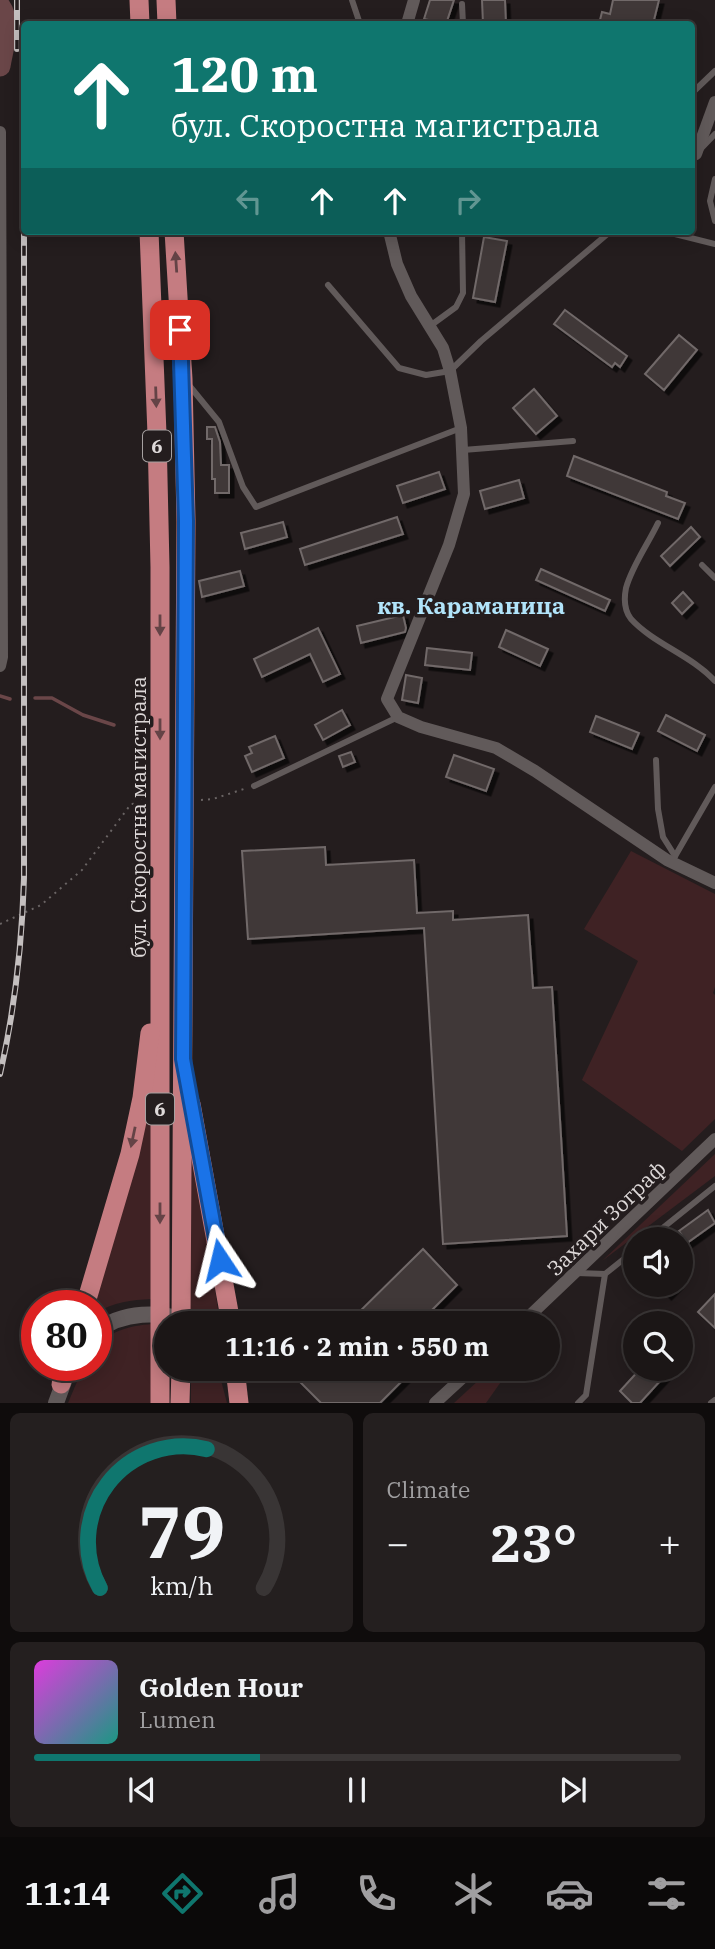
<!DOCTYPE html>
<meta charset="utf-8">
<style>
body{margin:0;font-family:"IBM Plex Serif",serif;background:#241f1f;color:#f1f3f6;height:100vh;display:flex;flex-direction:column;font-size:26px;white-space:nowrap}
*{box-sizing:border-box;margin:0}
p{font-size:23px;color:#a09fa1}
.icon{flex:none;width:38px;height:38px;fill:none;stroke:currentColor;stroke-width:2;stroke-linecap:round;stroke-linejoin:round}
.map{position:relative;height:1403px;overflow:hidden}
.side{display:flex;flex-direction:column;gap:10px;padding:10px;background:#0f0c0c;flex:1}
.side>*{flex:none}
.banner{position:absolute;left:21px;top:21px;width:674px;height:214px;border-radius:7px;box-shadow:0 4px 18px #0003,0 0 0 2px #393535;background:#0f766e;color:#fff;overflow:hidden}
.fabs{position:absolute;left:623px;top:1227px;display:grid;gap:14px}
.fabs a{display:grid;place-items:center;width:70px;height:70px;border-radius:50%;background:#1b1616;box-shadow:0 4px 18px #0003,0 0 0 2px #393535;font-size:35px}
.speed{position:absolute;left:21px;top:1290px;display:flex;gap:14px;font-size:35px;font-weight:700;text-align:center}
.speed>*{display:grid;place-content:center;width:91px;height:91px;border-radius:50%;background:#1b1616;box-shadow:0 4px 18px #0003,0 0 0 2px #393535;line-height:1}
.speed .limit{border:10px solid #d22;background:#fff;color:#111}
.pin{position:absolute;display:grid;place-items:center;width:60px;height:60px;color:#fff;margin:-30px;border-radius:14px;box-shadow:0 4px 10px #0006}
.me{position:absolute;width:77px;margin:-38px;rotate:350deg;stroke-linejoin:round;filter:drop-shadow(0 0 5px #0008)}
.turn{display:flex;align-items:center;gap:24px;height:147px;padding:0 35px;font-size:32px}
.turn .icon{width:91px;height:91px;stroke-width:2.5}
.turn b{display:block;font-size:49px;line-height:60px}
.lanes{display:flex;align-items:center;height:66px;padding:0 35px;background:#0003;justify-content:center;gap:35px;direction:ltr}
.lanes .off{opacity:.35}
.big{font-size:52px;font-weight:700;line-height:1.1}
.side .card{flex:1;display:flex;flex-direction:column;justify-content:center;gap:10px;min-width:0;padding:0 24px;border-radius:10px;background:#241f1f}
.side .dial{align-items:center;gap:0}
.dial svg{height:182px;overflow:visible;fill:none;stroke:#393535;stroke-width:7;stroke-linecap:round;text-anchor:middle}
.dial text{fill:#f1f3f6;stroke:none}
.song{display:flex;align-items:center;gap:21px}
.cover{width:84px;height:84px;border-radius:10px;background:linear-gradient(135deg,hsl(300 70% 55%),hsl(170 70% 35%))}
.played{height:7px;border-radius:4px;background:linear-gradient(90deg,#0f766e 35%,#393535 35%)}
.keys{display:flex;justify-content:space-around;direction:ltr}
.heat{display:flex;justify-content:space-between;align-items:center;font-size:38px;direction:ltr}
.side .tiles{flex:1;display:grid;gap:10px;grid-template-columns:1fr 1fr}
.card:last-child{grid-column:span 2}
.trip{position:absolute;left:154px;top:1311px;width:406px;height:70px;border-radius:35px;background:#1b1616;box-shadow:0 4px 18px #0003,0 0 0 2px #393535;font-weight:700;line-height:70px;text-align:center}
.dock{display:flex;height:112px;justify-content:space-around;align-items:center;background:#0b0909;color:#a09fa1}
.dock .icon{width:49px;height:49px}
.dock .selected{color:#0f766e}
.dock b{font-size:32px;color:#f1f3f6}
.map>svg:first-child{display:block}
.green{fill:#3f2224}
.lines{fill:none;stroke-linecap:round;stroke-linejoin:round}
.stream{stroke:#6a4648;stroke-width:3.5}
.river{stroke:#6a4648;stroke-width:21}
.building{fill:#403939;stroke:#716969;stroke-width:2;filter:url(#shadow)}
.path{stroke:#6a6464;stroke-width:2;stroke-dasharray:2 5;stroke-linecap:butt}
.service{stroke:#615a5a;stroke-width:6}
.minor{stroke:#615a5a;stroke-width:12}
.secondary{stroke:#615a5a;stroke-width:16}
.trunk{stroke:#c57c81;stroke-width:19}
.rail-casing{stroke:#c4bfbf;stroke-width:6}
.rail{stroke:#241d1e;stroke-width:3.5;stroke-dasharray:10;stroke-linecap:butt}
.oneway{fill:#644346}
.route-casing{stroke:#114b97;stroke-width:18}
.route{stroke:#1a73e8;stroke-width:12}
.labels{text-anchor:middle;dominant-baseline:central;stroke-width:7;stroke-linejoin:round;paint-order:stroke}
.shield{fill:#241d1e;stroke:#a6a1a1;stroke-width:2}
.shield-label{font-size:19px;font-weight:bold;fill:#ded9d9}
.street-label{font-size:21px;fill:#ded9d9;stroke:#241d1e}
.neighbourhood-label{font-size:23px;font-weight:bold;fill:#b1e4fa;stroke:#241d1e}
</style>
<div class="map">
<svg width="715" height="1403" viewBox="0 0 715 1403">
<defs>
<filter id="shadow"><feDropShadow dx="4.5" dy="4.5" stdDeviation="0" flood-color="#0009"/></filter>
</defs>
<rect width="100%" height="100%" fill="#241d1e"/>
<!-- green -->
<g class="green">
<polygon points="631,851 715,894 715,987 713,993 715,995 715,1119 682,1151 582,1080 638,961 584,929"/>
<path d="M 154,1083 L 152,1299 C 131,1300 114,1302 96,1313 L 96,1306 L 90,1306 C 114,1232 141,1160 154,1083 Z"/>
<polygon points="190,1124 220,1323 211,1323 190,1310"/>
<polygon points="715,1154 715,1176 602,1261"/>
<path d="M 152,1324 L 153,1403 L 68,1403 L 84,1365 L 96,1365 L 96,1347 C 112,1330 129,1326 152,1324 Z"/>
<polygon points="492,1368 510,1369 486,1403 454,1403"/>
<polygon points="191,1369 218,1369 227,1403 191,1403"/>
</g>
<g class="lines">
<!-- stream -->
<g class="stream">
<polyline points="0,696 10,699"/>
<polyline points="35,698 52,698 83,715 114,725"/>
</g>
<!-- river -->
<path class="river" d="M 0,6 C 12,23 3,47 0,66"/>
</g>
<!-- building -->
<g class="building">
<polygon points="430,0 454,0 446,24 424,19"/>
<polygon points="482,0 505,0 506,24 483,24"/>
<polygon points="613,0 659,0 653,24 599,24 602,12 610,14"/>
<polygon points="484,237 507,241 495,302 473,298"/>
<polygon points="565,310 627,356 620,367 615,363 612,367 554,324"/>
<polygon points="679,335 697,350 664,390 645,374"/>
<polygon points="534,389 557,416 536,434 513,408"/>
<polygon points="207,427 215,427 220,442 221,465 229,465 229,493 215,493 215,479 212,479 212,439 207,439"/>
<polygon points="574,456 667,492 666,496 685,503 678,519 567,476"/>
<polygon points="439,472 445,489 403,503 397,486"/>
<polygon points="519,480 524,498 485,509 480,491"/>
<polygon points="397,517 403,534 305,565 300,549"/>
<polygon points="283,522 287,537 245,549 241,533"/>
<polygon points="691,527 700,537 670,566 661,556"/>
<polygon points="541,569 610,600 605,611 536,580"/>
<polygon points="240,571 244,586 202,597 199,581"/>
<polygon points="683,592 693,603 682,614 672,603"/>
<polygon points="403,615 406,628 405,632 361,643 357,626"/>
<polygon points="318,628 340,674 323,682 310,654 262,677 254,659"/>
<polygon points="506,630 548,649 540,666 499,647"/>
<polygon points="427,648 472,653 470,670 425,665"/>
<polygon points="406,675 422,678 418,703 402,700"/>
<polygon points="342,710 350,725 323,740 315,725"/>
<polygon points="666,715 705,735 697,751 658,731"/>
<polygon points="596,716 639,733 632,749 590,732"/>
<polygon points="275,736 284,758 252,772 245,756 252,753 249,747"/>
<polygon points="351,752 355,762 343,767 339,756"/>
<polygon points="454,755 494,769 486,791 446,777"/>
<polygon points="325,847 326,865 414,860 417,913 453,911 453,920 528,915 533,988 552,987 567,1236 443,1244 424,928 248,939 242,851"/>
<polygon points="708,1210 715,1223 687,1243 679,1231"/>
<polygon points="423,1249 457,1285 419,1323 348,1323"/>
<polygon points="656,1284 678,1284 667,1295"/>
<polygon points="715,1294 715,1328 698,1312"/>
<polygon points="301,1368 415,1368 380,1403 321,1403 294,1376"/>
<polygon points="641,1368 672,1368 640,1403 632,1403 620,1391"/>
</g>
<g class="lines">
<!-- path -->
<g class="path">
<polyline points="201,800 213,799 247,788"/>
<polyline points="0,924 41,905 82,870 131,804 142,803 142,783"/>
</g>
<!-- service -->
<g class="service">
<polyline points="352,0 360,24"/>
<polyline points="462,4 463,24"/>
<polyline points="691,94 715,71"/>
<polyline points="691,159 715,134"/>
<polyline points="715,179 710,201 715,221"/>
<polyline points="663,231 715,244"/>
<polyline points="328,285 399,368 426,375 450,371 481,341 611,231"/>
<polyline points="430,326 456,307 463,293 462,231"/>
<polyline points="188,384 219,422 243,487 256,507 461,428"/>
<polyline points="463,450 573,441"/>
<path d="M 658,523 C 648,544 632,566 626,588 C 624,598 624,610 631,619 C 654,644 691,655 715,681"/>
<polyline points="702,565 715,578"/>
<polyline points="656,760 658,809 663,837 675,856"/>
<polyline points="254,786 398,717"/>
<polyline points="674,858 715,787"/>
<polyline points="649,1239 715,1186"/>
<polyline points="577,1273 605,1274"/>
<polyline points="578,1403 586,1395 605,1274 635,1250"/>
<polyline points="711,1403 715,1400"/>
</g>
<!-- minor -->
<g class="minor">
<polyline points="407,24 414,0"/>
<polyline points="696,154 715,102"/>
<polyline points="389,231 397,264 411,296 443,348 450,371 461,428 464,494 449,545 387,699 398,717 421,727 496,748 535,771 667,860 715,883"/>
<polyline points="0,666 2,657 0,132"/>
<polyline points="522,1323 715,1139"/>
<polyline points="435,1403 473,1368"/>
</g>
<!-- secondary -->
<g class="secondary">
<path d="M 96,1332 C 122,1311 161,1310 191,1323"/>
<polyline points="56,1403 67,1373"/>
</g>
<!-- trunk -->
<g class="trunk">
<polyline points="139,0 140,24"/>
<polyline points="166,0 167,24"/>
<polyline points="149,231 157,434 160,567 160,1403"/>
<polyline points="174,231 183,379 186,521 181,1323"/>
<polyline points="191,1104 231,1323"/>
<polyline points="85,1306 130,1154 142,1098 150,1033"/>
<polyline points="235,1368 239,1403"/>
<polyline points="61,1384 67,1365"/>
<polyline points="180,1403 181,1368"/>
</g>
<!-- rail casing -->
<g class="rail-casing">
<g id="rail">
<polyline points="17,0 17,49"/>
<path d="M 0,1074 C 15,1009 22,944 24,878 L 24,39"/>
</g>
</g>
<!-- rail -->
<use href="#rail" class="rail"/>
</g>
<!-- one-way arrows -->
<defs><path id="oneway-solid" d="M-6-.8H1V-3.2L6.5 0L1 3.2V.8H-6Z" transform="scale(1.75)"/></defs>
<g class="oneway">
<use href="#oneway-solid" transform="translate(176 262) rotate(-94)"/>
<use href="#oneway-solid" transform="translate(156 397) rotate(88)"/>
<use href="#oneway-solid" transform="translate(160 625) rotate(90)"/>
<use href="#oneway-solid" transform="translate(160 729) rotate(90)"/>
<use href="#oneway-solid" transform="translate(133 1137) rotate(102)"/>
<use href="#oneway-solid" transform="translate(160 1213) rotate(90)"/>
</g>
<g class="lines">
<!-- route casing -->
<g class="route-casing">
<polyline id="route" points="180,330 186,521 183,1059 220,1260"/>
</g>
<!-- route -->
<use href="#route" class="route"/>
</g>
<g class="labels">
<!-- shield labels -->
<g class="shield">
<rect x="143" y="430.5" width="28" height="31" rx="5"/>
<rect x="146" y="1093.5" width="28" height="31" rx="5"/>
</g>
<g class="shield-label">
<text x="157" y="446">6</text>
<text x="160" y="1109">6</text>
</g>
<!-- street labels -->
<g class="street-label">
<text transform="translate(138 817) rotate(-90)">бул. Скоростна магистрала</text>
<text transform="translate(606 1218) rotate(-44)">Захари Зограф</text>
</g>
<!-- neighbourhood labels -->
<g class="neighbourhood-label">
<text x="471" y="605">кв. Караманица</text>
</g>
</g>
</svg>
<div class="fabs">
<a><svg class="icon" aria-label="sound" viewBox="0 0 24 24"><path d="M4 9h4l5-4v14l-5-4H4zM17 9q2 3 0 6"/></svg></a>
<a><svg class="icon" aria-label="search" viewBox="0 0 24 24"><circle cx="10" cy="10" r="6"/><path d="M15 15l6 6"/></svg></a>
</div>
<div class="speed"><div class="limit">80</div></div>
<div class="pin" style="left:180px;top:330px;background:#d93025"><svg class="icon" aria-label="arrive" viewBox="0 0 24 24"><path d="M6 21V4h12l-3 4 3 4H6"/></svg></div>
<svg class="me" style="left:220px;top:1260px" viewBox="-20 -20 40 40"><path d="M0-17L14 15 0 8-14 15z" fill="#1a73e8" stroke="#fff" stroke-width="4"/></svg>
<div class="trip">11:16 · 2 min · 550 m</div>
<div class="banner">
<div class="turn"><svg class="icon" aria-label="ahead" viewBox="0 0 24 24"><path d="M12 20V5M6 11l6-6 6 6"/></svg><div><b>120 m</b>бул. Скоростна магистрала</div></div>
<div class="lanes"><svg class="icon off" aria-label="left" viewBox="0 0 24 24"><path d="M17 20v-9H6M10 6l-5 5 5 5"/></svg><svg class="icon" aria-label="ahead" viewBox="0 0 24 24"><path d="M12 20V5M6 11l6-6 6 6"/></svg><svg class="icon" aria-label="ahead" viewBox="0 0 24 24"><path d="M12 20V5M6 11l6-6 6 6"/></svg><svg class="icon off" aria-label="right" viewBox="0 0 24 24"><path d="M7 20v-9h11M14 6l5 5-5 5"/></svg></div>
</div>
</div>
<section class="side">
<div class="tiles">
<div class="card dial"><svg viewBox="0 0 100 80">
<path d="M14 69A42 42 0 1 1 86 69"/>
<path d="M14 69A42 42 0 0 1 61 8" stroke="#0f766e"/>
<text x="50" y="56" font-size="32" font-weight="700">79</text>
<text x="50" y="72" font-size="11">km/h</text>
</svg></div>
<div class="card"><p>Climate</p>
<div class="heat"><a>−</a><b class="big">23°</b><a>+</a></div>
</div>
<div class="card">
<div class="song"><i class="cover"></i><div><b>Golden Hour</b><p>Lumen</p></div></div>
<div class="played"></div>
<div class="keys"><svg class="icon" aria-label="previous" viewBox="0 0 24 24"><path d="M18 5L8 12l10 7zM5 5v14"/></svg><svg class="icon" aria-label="pause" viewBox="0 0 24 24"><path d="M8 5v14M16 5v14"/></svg><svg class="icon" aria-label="next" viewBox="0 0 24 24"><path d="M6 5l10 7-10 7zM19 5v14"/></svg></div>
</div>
</div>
</section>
<nav class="dock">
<b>11:14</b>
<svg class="icon selected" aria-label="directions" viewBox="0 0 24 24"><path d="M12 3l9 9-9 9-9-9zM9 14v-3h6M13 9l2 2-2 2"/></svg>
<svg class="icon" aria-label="music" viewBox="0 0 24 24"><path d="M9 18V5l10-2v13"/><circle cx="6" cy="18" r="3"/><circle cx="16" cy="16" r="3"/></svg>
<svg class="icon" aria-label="phone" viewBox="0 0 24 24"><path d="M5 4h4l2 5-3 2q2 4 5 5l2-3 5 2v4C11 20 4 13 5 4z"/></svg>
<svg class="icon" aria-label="climate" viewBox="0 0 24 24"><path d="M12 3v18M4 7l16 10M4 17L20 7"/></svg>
<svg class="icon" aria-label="car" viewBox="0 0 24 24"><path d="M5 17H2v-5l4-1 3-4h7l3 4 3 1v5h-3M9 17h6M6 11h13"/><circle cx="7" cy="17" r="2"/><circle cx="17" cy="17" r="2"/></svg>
<svg class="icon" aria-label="filters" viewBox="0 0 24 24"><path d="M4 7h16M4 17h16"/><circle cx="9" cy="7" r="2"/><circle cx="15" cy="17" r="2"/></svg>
</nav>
